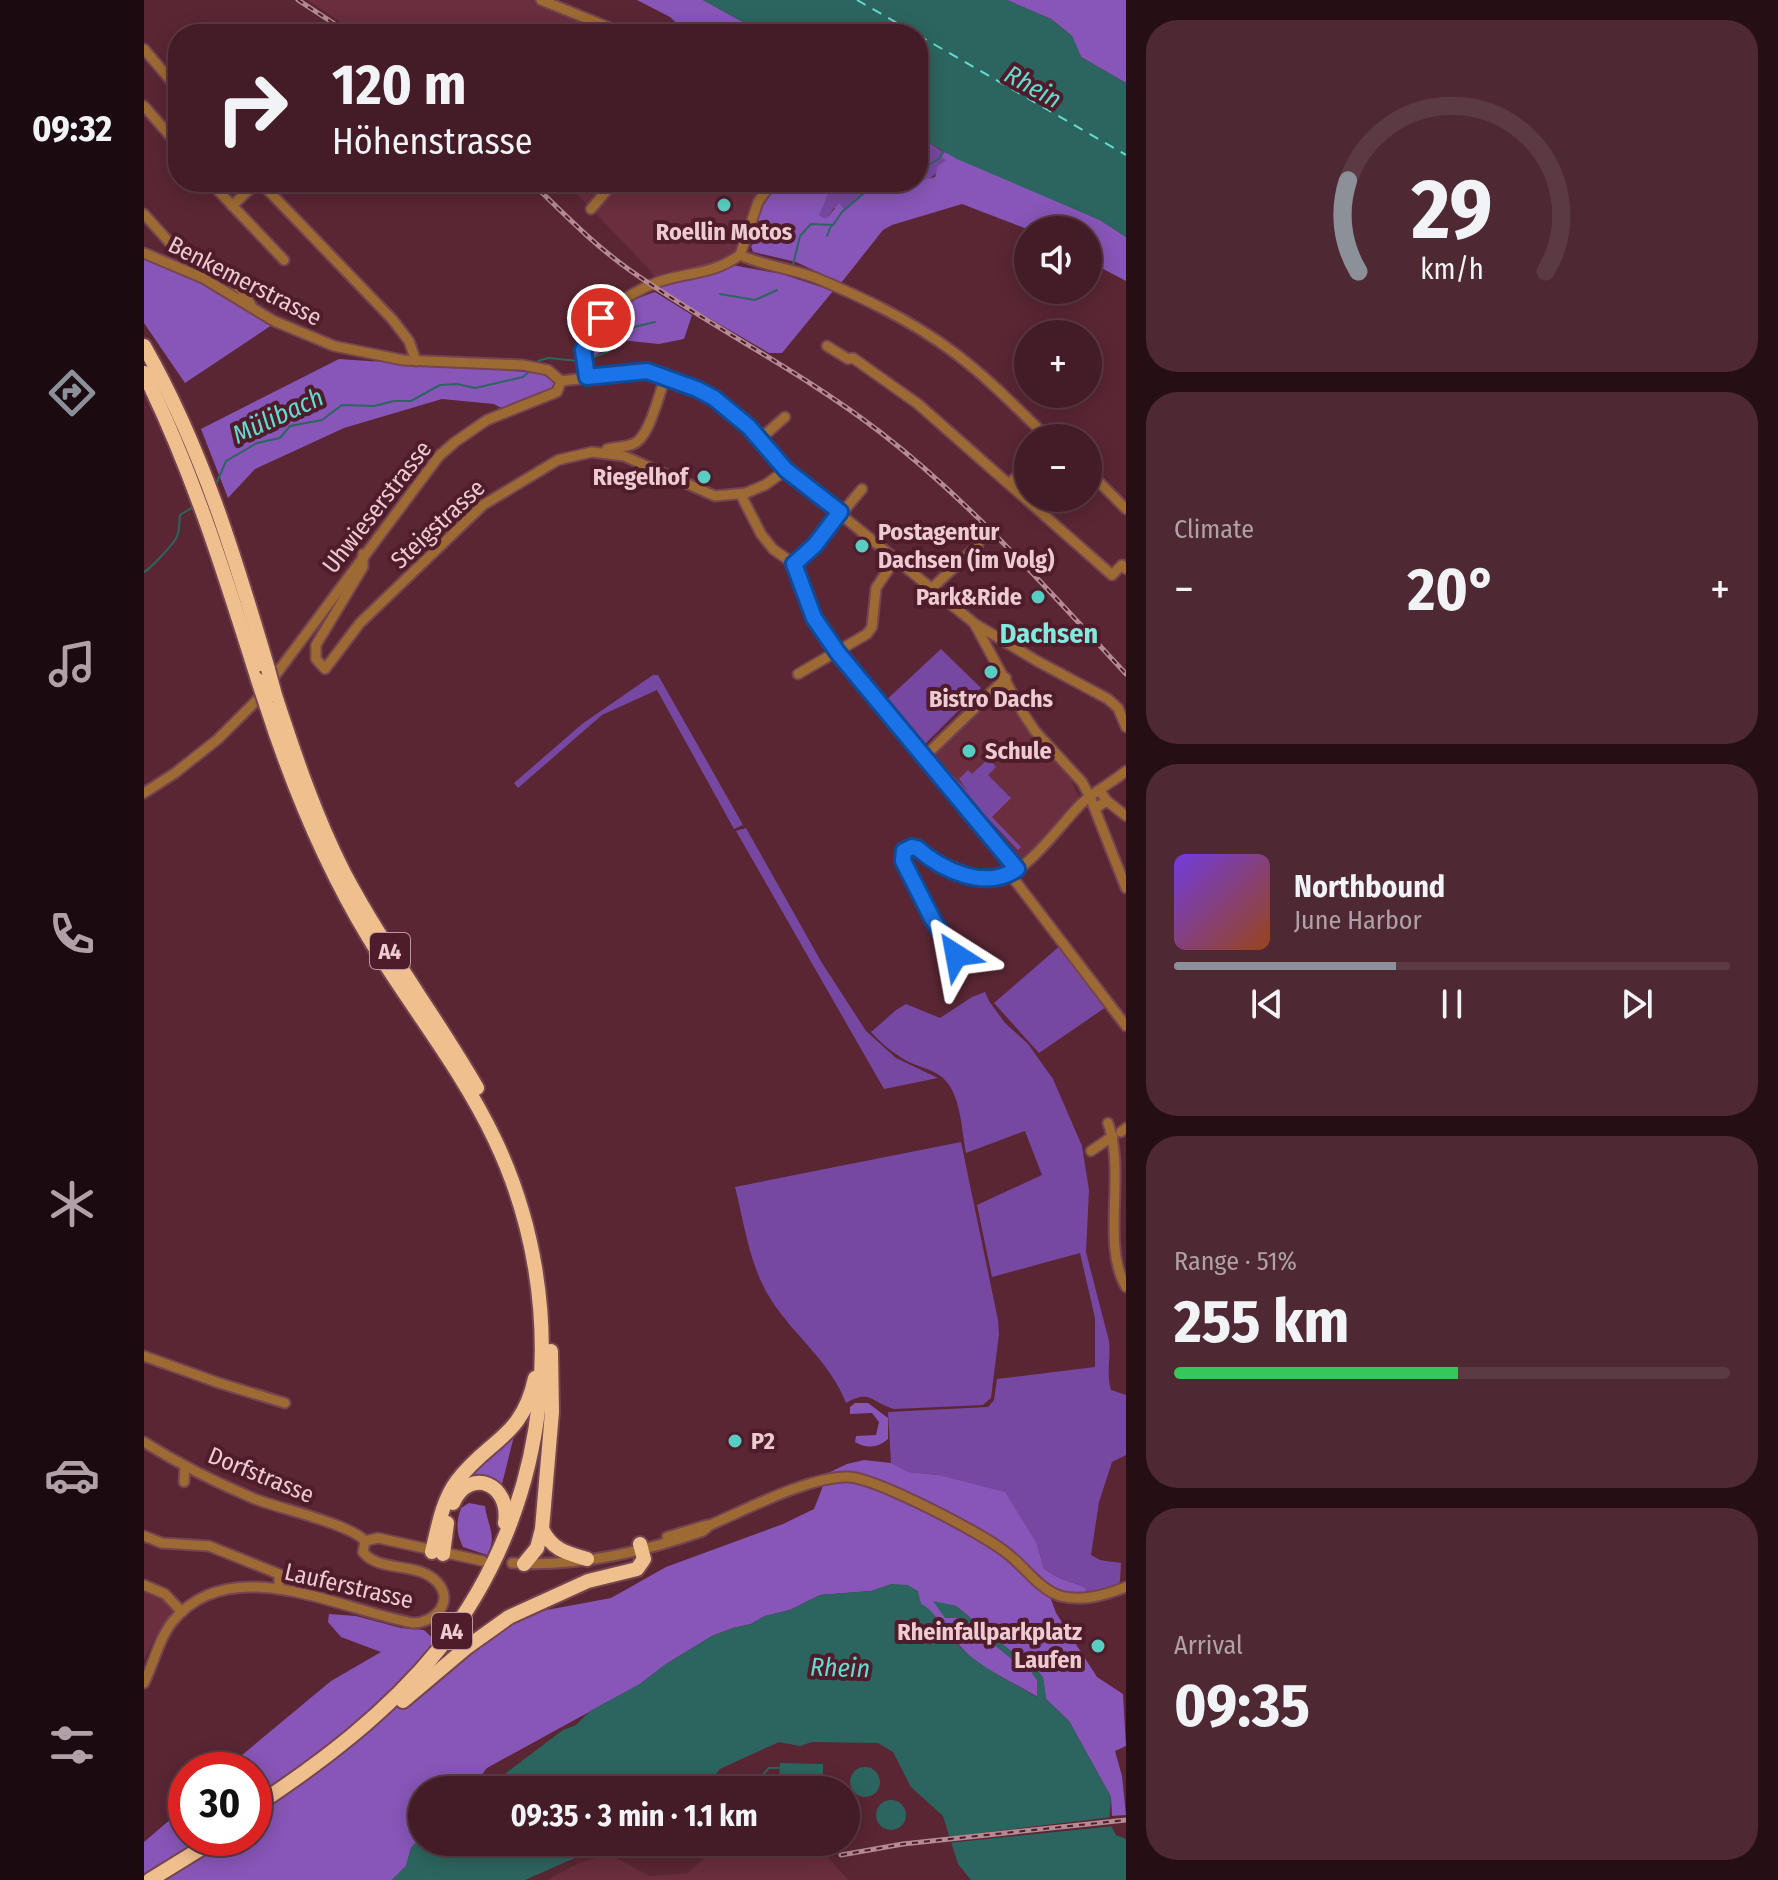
<!DOCTYPE html>
<meta charset="utf-8">
<style>
body{margin:0;font-family:"Fira Sans Condensed",sans-serif;background:#4e2933;color:#f1f3f6;height:100vh;display:flex;flex-direction:column;font-size:30px;white-space:nowrap}
*{box-sizing:border-box;margin:0}
p{font-size:26px;color:#afa1a7}
.icon{flex:none;width:44px;height:44px;fill:none;stroke:currentColor;stroke-width:2;stroke-linecap:round;stroke-linejoin:round}
.map{position:relative;flex:1;overflow:hidden}
.sheet{display:flex;flex-direction:column;gap:20px;padding:20px;background:#250f15;width:652px}
.sheet>*{flex:none}
.banner{position:absolute;left:24px;top:24px;width:760px;height:168px;border-radius:32px;box-shadow:0 4px 20px #0003,0 0 0 2px #5c3a44;background:#441c27;color:#f1f3f6;overflow:hidden}
.controls{position:absolute;left:870px;top:216px;display:grid;gap:16px}
.controls a{display:grid;place-items:center;width:88px;height:88px;border-radius:50%;background:#441c27;box-shadow:0 4px 20px #0003,0 0 0 2px #5c3a44;font-size:40px}
.speed{position:absolute;left:24px;top:1752px;display:flex;gap:16px;font-size:40px;font-weight:700;text-align:center}
.speed>*{display:grid;place-content:center;width:104px;height:104px;border-radius:50%;background:#441c27;box-shadow:0 4px 20px #0003,0 0 0 2px #5c3a44;line-height:1}
.speed .limit{border:12px solid #d22;background:#fff;color:#111}
.pin{position:absolute;display:grid;place-items:center;width:68px;height:68px;color:#fff;margin:-34px;border:4px solid #fff;border-radius:50%;box-shadow:0 2px 8px #0007}
.me{position:absolute;width:88px;margin:-44px;rotate:326deg;stroke-linejoin:round;filter:drop-shadow(0 0 6px #0008)}
.turn{display:flex;align-items:center;gap:28px;height:168px;padding:0 32px;font-size:36px}
.turn .icon{width:104px;height:104px;stroke-width:2.5}
.turn b{display:block;font-size:56px;line-height:68px}
.big{font-size:60px;font-weight:700;line-height:1.1}
.sheet .tile{flex:1;display:flex;flex-direction:column;justify-content:center;gap:12px;min-width:0;padding:0 28px;border-radius:32px;background:#4e2933}
.sheet .dial{align-items:center;gap:0}
.dial svg{height:208px;overflow:visible;fill:none;stroke:#5c3a44;stroke-width:7;stroke-linecap:round;text-anchor:middle}
.dial text{fill:#f1f3f6;stroke:none}
.song{display:flex;align-items:center;gap:24px}
.cover{width:96px;height:96px;border-radius:12px;background:linear-gradient(135deg,hsl(260 70% 55%),hsl(20 70% 35%))}
.played{height:8px;border-radius:4px;background:linear-gradient(90deg,#8c9099 40%,#5c3a44 40%)}
.keys{display:flex;justify-content:space-around;direction:ltr}
.heat{display:flex;justify-content:space-between;align-items:center;font-size:44px;direction:ltr}
.charge{height:12px;border-radius:6px;background:linear-gradient(90deg,#34c759 51%,#5c3a44 0)}
.trip{position:absolute;left:264px;top:1776px;width:452px;height:80px;border-radius:40px;background:#441c27;box-shadow:0 4px 20px #0003,0 0 0 2px #5c3a44;font-weight:700;line-height:80px;text-align:center}
main{display:flex;flex:1;min-height:0}
.tab-bar{display:flex;flex-direction:column;width:144px;justify-content:space-around;align-items:center;background:#1b0b10;color:#afa1a7}
.tab-bar .icon{width:56px;height:56px}
.tab-bar .on{color:#8c9099}
.tab-bar b{font-size:36px;color:#f1f3f6}
.map>svg:first-child{display:block}
.built{fill:#6a2e3e}
.green{fill:#7648a1}
.forest{fill:#8856b8}
.water{fill:#2c655f}
.pier{fill:#5a2634}
.lines{fill:none;stroke-linecap:round;stroke-linejoin:round}
.stream{stroke:#2c655f;stroke-width:2}
.ferry{stroke:#63dbce;stroke-width:2;stroke-dasharray:10 8;stroke-linecap:butt}
.minor-casing{stroke:#744450;stroke-width:13}
.highway-casing{stroke:#744450;stroke-width:18}
.minor{stroke:#9d6a34;stroke-width:9}
.highway{stroke:#f0bf8e;stroke-width:14}
.rail-casing{stroke:#b48b94;stroke-width:5}
.rail{stroke:#4e1c2a;stroke-width:2;stroke-dasharray:6;stroke-linecap:butt}
.highway-bridge-casing{stroke:#744450;stroke-width:18;stroke-linecap:butt}
.highway-bridge{stroke:#f0bf8e;stroke-width:14}
.route-casing{stroke:#114b97;stroke-width:20}
.route{stroke:#1a73e8;stroke-width:14}
.poi-dot{fill:#57cec1;stroke:#4e1c2a;stroke-width:3}
.labels{text-anchor:middle;dominant-baseline:central;stroke-width:8;stroke-linejoin:round;paint-order:stroke}
.shield{fill:#4e1c2a;stroke:#bd969f;stroke-width:2}
.shield-label{font-size:22px;font-weight:bold;fill:#edcbd1}
.poi-label{font-size:24px;font-weight:bold;fill:#edcbd1;stroke:#4e1c2a;text-anchor:end}
.street-label{font-size:24px;fill:#edcbd1;stroke:#4e1c2a}
.water-label{font-size:26px;font-style:italic;fill:#63dbce;stroke:#4e1c2a}
.quarter-label{font-size:28px;font-weight:bold;fill:#81eade;stroke:#4e1c2a}
</style>
<main>
<nav class="tab-bar">
<b>09:32</b>
<svg class="icon on" aria-label="directions" viewBox="0 0 24 24"><path d="M12 3l9 9-9 9-9-9zM9 14v-3h6M13 9l2 2-2 2"/></svg>
<svg class="icon" aria-label="music" viewBox="0 0 24 24"><path d="M9 18V5l10-2v13"/><circle cx="6" cy="18" r="3"/><circle cx="16" cy="16" r="3"/></svg>
<svg class="icon" aria-label="phone" viewBox="0 0 24 24"><path d="M5 4h4l2 5-3 2q2 4 5 5l2-3 5 2v4C11 20 4 13 5 4z"/></svg>
<svg class="icon" aria-label="climate" viewBox="0 0 24 24"><path d="M12 3v18M4 7l16 10M4 17L20 7"/></svg>
<svg class="icon" aria-label="car" viewBox="0 0 24 24"><path d="M5 17H2v-5l4-1 3-4h7l3 4 3 1v5h-3M9 17h6M6 11h13"/><circle cx="7" cy="17" r="2"/><circle cx="17" cy="17" r="2"/></svg>
<svg class="icon" aria-label="filters" viewBox="0 0 24 24"><path d="M4 7h16M4 17h16"/><circle cx="9" cy="7" r="2"/><circle cx="15" cy="17" r="2"/></svg>
</nav>
<div class="map">
<svg width="982" height="1880" viewBox="0 0 982 1880">
<rect width="100%" height="100%" fill="#5a2634"/>
<!-- built -->
<g class="built">
<polygon points="163,0 397,0 481,34 215,34"/>
<polygon points="396,182 628,182 619,194 596,255 582,264 514,282 504,268 427,188 409,188"/>
<polygon points="860,685 875,715 894,742 926,778 937,801 876,863 869,861 783,758"/>
<polygon points="0,1589 20,1596 33,1611 11,1638 0,1660"/>
<polygon points="578,1842 671,1842 704,1880 403,1880 433,1864 464,1854 506,1876 544,1873"/>
</g>
<!-- green -->
<g class="green">
<path d="M 774,130 L 780,134 L 778,138 L 798,151 L 796,156 L 803,159 C 791,176 784,186 761,182 L 774,182 Z"/>
<polygon points="689,182 732,182 700,210 690,208 684,217 680,218 674,215"/>
<polygon points="797,649 837,688 776,749 738,704"/>
<polygon points="509,675 514,675 599,825 590,829 513,690 458,715 374,788 370,783 438,724"/>
<polygon points="843,757 852,767 844,775 867,798 848,817 877,847 874,850 795,767 798,765 824,791 815,779 824,770 828,774 841,762 840,760"/>
<polygon points="602,828 678,963 722,1031 752,1058 794,1078 740,1089 592,831"/>
<polygon points="918,944 965,1005 895,1053 850,1003"/>
<path d="M 841,992 L 845,1001 L 861,1023 L 884,1044 L 909,1079 L 938,1146 L 945,1190 L 942,1252 L 965,1341 C 967,1357 962,1375 967,1390 L 982,1395 L 982,1455 L 968,1462 L 955,1502 L 947,1555 L 956,1560 L 977,1563 L 976,1581 L 973,1585 L 944,1594 L 941,1587 L 915,1578 L 900,1569 L 893,1544 L 794,1475 L 765,1472 L 747,1463 L 744,1412 L 844,1407 L 850,1400 L 853,1379 L 951,1367 L 951,1318 L 936,1253 L 848,1277 L 833,1205 L 898,1175 L 881,1131 L 822,1153 C 818,1132 817,1102 805,1085 C 796,1071 781,1069 767,1063 C 751,1055 739,1045 727,1032 L 752,1010 L 762,1004 L 796,1018 L 828,997 Z"/>
<path d="M 817,1142 L 854,1320 L 855,1334 L 847,1398 L 839,1405 L 750,1409 C 726,1402 727,1389 702,1403 C 686,1360 645,1332 623,1293 C 605,1262 600,1222 591,1187 Z"/>
</g>
<!-- forest -->
<g class="forest">
<polygon points="493,0 559,0 621,34 544,34 526,17"/>
<polygon points="863,0 982,0 982,83 937,57 928,36 907,19"/>
<polygon points="798,151 956,220 982,237 982,281 944,261 944,230 886,230 818,204 748,225 739,230 697,283 652,262 609,252 607,246 615,239 618,224 614,220 618,204 636,182 689,182 675,215 680,218 684,217 695,203 700,209 732,182 768,183 791,177 794,166 802,160 796,156"/>
<polygon points="0,258 54,280 128,325 41,383 0,323"/>
<polygon points="582,264 638,274 689,291 638,353 625,353 508,285"/>
<path d="M 511,292 L 548,315 L 540,339 L 515,344 L 476,340 L 449,357 C 458,313 471,306 511,292 Z"/>
<path d="M 195,359 C 265,364 336,366 406,375 L 412,383 L 410,390 L 359,409 L 350,404 L 298,399 L 200,428 L 111,469 L 84,498 L 57,429 Z"/>
<path d="M 711,1403 L 724,1403 L 744,1418 L 744,1439 C 734,1448 723,1449 711,1442 L 712,1436 L 732,1435 L 735,1422 L 728,1413 L 706,1414 L 706,1407 Z"/>
<polygon points="370,1436 358,1484 346,1478 322,1476"/>
<path d="M 720,1460 L 747,1463 L 765,1472 L 794,1475 L 861,1492 L 893,1544 L 900,1569 L 915,1578 L 941,1587 L 944,1594 C 927,1595 914,1590 901,1583 L 912,1613 L 953,1677 L 979,1694 L 982,1746 L 971,1751 L 978,1776 L 982,1815 L 968,1816 L 967,1797 L 925,1721 L 902,1699 L 899,1678 L 893,1670 L 895,1665 L 868,1652 L 812,1606 L 790,1602 L 818,1618 L 868,1659 L 879,1659 L 893,1680 L 894,1697 L 831,1662 L 777,1604 L 774,1597 L 748,1584 L 727,1591 L 676,1595 L 646,1610 L 621,1616 L 607,1624 L 589,1628 L 568,1636 L 522,1664 L 496,1684 L 343,1768 L 326,1790 L 278,1790 L 278,1836 L 267,1848 L 262,1866 L 248,1880 L 0,1880 L 0,1842 L 42,1806 L 42,1838 L 110,1838 L 110,1770 L 80,1770 L 187,1681 L 237,1652 L 197,1637 L 184,1622 L 185,1614 L 212,1616 L 257,1628 L 280,1630 L 309,1658 L 365,1617 L 467,1598 L 522,1567 L 639,1524 L 670,1509 L 684,1473 L 703,1464 Z"/>
<path d="M 325,1503 L 341,1506 C 343,1524 354,1537 343,1555 L 319,1547 C 312,1532 312,1523 317,1508 Z"/>
</g>
<!-- water -->
<g class="water">
<polygon points="559,0 863,0 907,19 928,36 937,57 982,83 982,237 956,220 813,159 777,138 780,134 774,130 774,34 621,34"/>
<path d="M 748,1584 L 764,1585 L 774,1591 L 777,1604 C 789,1609 797,1625 806,1636 C 829,1664 862,1679 893,1697 L 893,1680 L 879,1660 L 868,1659 L 818,1618 L 801,1618 L 789,1601 L 812,1606 L 868,1652 L 877,1650 L 895,1665 L 893,1670 L 899,1677 L 902,1699 L 925,1721 L 967,1797 L 965,1822 L 972,1835 L 982,1839 L 982,1880 L 827,1880 L 814,1864 L 799,1816 L 767,1787 L 749,1752 L 734,1743 L 668,1742 L 656,1746 L 635,1742 L 576,1769 L 560,1790 L 346,1790 L 362,1773 L 419,1730 L 432,1725 L 446,1711 L 496,1684 L 522,1664 L 568,1636 L 589,1628 L 607,1624 L 621,1616 L 646,1610 L 676,1595 L 727,1591 Z"/>
<polygon points="636,1763 679,1764 679,1784 635,1783"/>
<circle cx="721" cy="1782" r="15"/>
<circle cx="747" cy="1815" r="15"/>
<polygon points="278,1836 278,1842 467,1842 381,1880 248,1880 262,1866 267,1848"/>
</g>
<!-- pier -->
<polygon class="pier" points="969,1817 971,1826 804,1843 802,1837"/>
<g class="lines">
<!-- stream -->
<g class="stream">
<polyline points="774,171 795,159 800,151"/>
<polyline points="683,236 687,226"/>
<polyline points="649,265 656,236 667,224 689,225 698,212 733,182"/>
<polyline points="576,294 611,300 633,290"/>
<polyline points="443,360 465,351 490,327 511,322"/>
<polyline points="394,361 404,358 436,361"/>
<polyline points="72,484 82,461 113,443 136,438 146,426 178,420 198,405 230,406 250,401 267,401 296,385 313,384 331,388 379,377 387,370"/>
<path d="M 0,572 C 6,569 31,543 33,536 C 36,530 35,521 36,515 L 49,507"/>
<polyline points="614,1778 635,1779"/>
<polyline points="616,1778 625,1768 635,1768"/>
<polyline points="582,1790 584,1789"/>
</g>
<!-- ferry -->
<g class="ferry">
<polyline points="713,0 772,34"/>
<polyline points="774,35 982,155"/>
</g>
<!-- minor casing -->
<g class="minor-casing">
<g id="minor">
<polyline points="397,0 481,34"/>
<polyline points="0,49 34,89"/>
<polyline points="0,106 34,145"/>
<polyline points="66,182 140,260"/>
<polyline points="116,182 248,319 265,341 272,361"/>
<polyline points="88,206 113,182"/>
<polyline points="447,209 470,182"/>
<polyline points="0,214 26,243 97,289 107,305"/>
<polyline points="0,253 59,278 130,321 190,346 259,360 379,365 404,370 417,381"/>
<path d="M 596,255 C 620,266 647,268 672,278 C 720,298 766,320 808,351 C 843,377 873,408 904,438"/>
<polyline points="596,255 614,202 628,182"/>
<polyline points="683,346 704,359 709,358 774,404 968,575 978,565 982,569"/>
<path d="M 443,377 C 442,369 438,360 439,352 C 443,319 485,293 514,282 C 545,271 566,276 596,255"/>
<polyline points="417,381 503,371 535,380 570,398 617,438 642,470 830,623 879,713 891,731 938,782 946,797 982,888"/>
<polyline points="617,438 641,417"/>
<path d="M 461,452 L 463,449 C 471,447 482,447 489,444 C 506,438 515,392 522,376"/>
<polyline points="944,471 982,509"/>
<polyline points="866,483 884,465"/>
<polyline points="597,495 617,534 629,549 650,564 670,618 694,653 873,869"/>
<polyline points="219,554 219,567 172,645 172,659 181,669 216,623 339,505 414,460 448,452 480,456 571,496 602,493 621,485 642,470"/>
<polyline points="650,564 671,545 718,489"/>
<polyline points="788,588 834,545"/>
<polyline points="833,625 893,661 964,699 974,708 982,727"/>
<polyline points="654,674 723,634 728,627 732,588 752,558"/>
<polyline points="780,757 862,678"/>
<polyline points="0,793 31,773 74,739 112,701 295,456 311,442 343,420 413,392 417,381"/>
<polyline points="963,801 982,816"/>
<polyline points="951,808 963,801 956,791"/>
<polyline points="866,874 982,1026"/>
<path d="M 812,955 L 789,920 L 759,861 L 760,851 L 768,847 L 773,848 C 797,869 833,887 865,874 C 887,866 919,822 937,804 C 950,791 968,783 982,771"/>
<path d="M 964,1123 C 982,1172 957,1245 982,1287"/>
<polyline points="977,1132 982,1128"/>
<polyline points="947,1151 969,1136"/>
<polyline points="0,1356 75,1383 141,1403"/>
<path d="M 0,1442 C 35,1464 73,1483 111,1499 C 137,1509 206,1524 221,1541"/>
<polyline points="40,1482 41,1466"/>
<polyline points="0,1536 18,1543 65,1546 135,1574 135,1589"/>
<polyline points="523,1537 563,1525"/>
<polyline points="221,1541 234,1538 339,1561"/>
<path d="M 368,1563 C 434,1567 497,1553 559,1531 L 566,1525 C 601,1510 668,1475 705,1477 C 734,1479 840,1534 864,1554 C 881,1567 895,1589 916,1596 C 939,1602 961,1595 982,1587"/>
<polyline points="0,1585 21,1594 38,1612"/>
<path d="M 0,1683 C 10,1663 15,1638 29,1621 C 87,1550 197,1610 269,1623 C 291,1623 311,1601 293,1582 C 274,1561 235,1573 219,1552 L 221,1541"/>
</g>
</g>
<!-- highway casing -->
<g class="highway-casing">
<g id="highway">
<path d="M 0,346 C 58,448 91,557 124,669"/>
<path d="M 0,373 C 49,472 81,575 114,680"/>
<path d="M 131,695 C 151,756 171,816 200,873 C 239,947 291,1015 333,1088"/>
<path d="M 309,1503 C 326,1466 367,1484 361,1523"/>
<path d="M 398,1529 C 408,1550 423,1553 443,1559"/>
<path d="M 288,1552 C 294,1528 298,1501 313,1481 C 344,1439 378,1439 391,1378"/>
<polyline points="299,1554 303,1523"/>
<polyline points="380,1564 393,1548 398,1529 408,1412 407,1351"/>
<polyline points="259,1701 323,1647 365,1617 444,1581 493,1569 500,1559 496,1544"/>
<path d="M 110,1807 C 178,1762 243,1713 295,1649 C 409,1506 429,1304 351,1140 C 317,1068 266,1006 225,938 C 181,865 148,785 122,704"/>
<polyline points="6,1880 74,1838"/>
</g>
</g>
<!-- minor -->
<use href="#minor" class="minor"/>
<!-- highway -->
<use href="#highway" class="highway"/>
<!-- rail casing -->
<g class="rail-casing">
<g id="rail">
<polyline points="154,0 206,34"/>
<path d="M 387,182 C 419,213 450,245 487,271 C 567,327 657,371 736,432 C 827,502 904,590 982,674"/>
<polyline points="697,1855 759,1844 982,1820"/>
</g>
</g>
<!-- rail -->
<use href="#rail" class="rail"/>
<!-- highway-bridge casing -->
<g class="highway-bridge-casing">
<g id="highway-bridge">
<polyline points="124,669 131,695"/>
<polyline points="114,680 122,704"/>
</g>
</g>
<!-- highway-bridge -->
<use href="#highway-bridge" class="highway-bridge"/>
</g>
<g class="lines">
<!-- route casing -->
<g class="route-casing">
<path id="route" d="M 457,318 L 439,350 L 443,377 L 503,371 L 553,389 L 570,398 L 605,427 L 642,470 L 696,512 L 671,545 L 650,564 L 670,618 L 694,653 L 873,869 C 841,891 798,870 773,848 L 768,847 L 760,851 L 759,861 L 789,920 L 812,955"/>
</g>
<!-- route -->
<use href="#route" class="route"/>
</g>
<!-- markers -->
<g class="poi-dot">
<circle cx="580" cy="205" r="8"/>
<circle cx="560" cy="477" r="8"/>
<circle cx="718" cy="546" r="8"/>
<circle cx="894" cy="597" r="8"/>
<circle cx="847" cy="672" r="8"/>
<circle cx="825" cy="751" r="8"/>
<circle cx="591" cy="1441" r="8"/>
<circle cx="954" cy="1646" r="8"/>
</g>
<g class="labels">
<!-- shield labels -->
<g class="shield">
<rect x="226" y="933" width="40" height="36" rx="6"/>
<rect x="288" y="1613" width="40" height="36" rx="6"/>
</g>
<g class="shield-label">
<text x="246" y="951">A4</text>
<text x="308" y="1631">A4</text>
</g>
<!-- poi labels -->
<g class="poi-label">
<text x="580" y="232" text-anchor="middle">Roellin Motos</text>
<text x="544" y="477">Riegelhof</text>
<text x="734" y="532" text-anchor="start">Postagentur<tspan x="734" dy="28">Dachsen (im Volg)</tspan></text>
<text x="878" y="597">Park&amp;Ride</text>
<text x="847" y="699" text-anchor="middle">Bistro Dachs</text>
<text x="841" y="751" text-anchor="start">Schule</text>
<text x="607" y="1441" text-anchor="start">P2</text>
<text x="938" y="1632">Rheinfallparkplatz<tspan x="938" dy="28">Laufen</tspan></text>
</g>
<!-- street labels -->
<g class="street-label">
<text transform="translate(101 281) rotate(27)">Benkemerstrasse</text>
<text transform="translate(233 507) rotate(-52)">Uhwieserstrasse</text>
<text transform="translate(294 524) rotate(-43)">Steigstrasse</text>
<text transform="translate(117 1475) rotate(22)">Dorfstrasse</text>
<text transform="translate(205 1586) rotate(13)">Lauferstrasse</text>
</g>
<!-- water labels -->
<g class="water-label">
<text transform="translate(889 87) rotate(29)">Rhein</text>
<text transform="translate(134 416) rotate(-25)">Mülibach</text>
<text transform="translate(696 1668) rotate(2)">Rhein</text>
</g>
<!-- quarter labels -->
<g class="quarter-label">
<text x="905" y="633">Dachsen</text>
</g>
</g>
</svg>
<div class="controls">
<a><svg class="icon" aria-label="sound" viewBox="0 0 24 24"><path d="M4 9h4l5-4v14l-5-4H4zM17 9q2 3 0 6"/></svg></a>
<a>+</a>
<a>−</a>
</div>
<div class="speed"><div class="limit">30</div></div>
<div class="pin" style="left:457px;top:318px;background:#d93025"><svg class="icon" aria-label="arrive" viewBox="0 0 24 24"><path d="M6 21V4h12l-3 4 3 4H6"/></svg></div>
<svg class="me" style="left:812px;top:955px" viewBox="-20 -20 40 40"><path d="M0-17L14 15 0 8-14 15z" fill="#1a73e8" stroke="#fff" stroke-width="4"/></svg>
<div class="trip">09:35 · 3 min · 1.1 km</div>
<div class="banner">
<div class="turn"><svg class="icon" aria-label="right" viewBox="0 0 24 24"><path d="M7 20v-9h11M14 6l5 5-5 5"/></svg><div><b>120 m</b>Höhenstrasse</div></div>
</div>
</div>
<section class="sheet">
<div class="tile dial"><svg viewBox="0 0 100 80">
<path d="M14 69A42 42 0 1 1 86 69"/>
<path d="M14 69A42 42 0 0 1 10 34" stroke="#8c9099"/>
<text x="50" y="56" font-size="32" font-weight="700">29</text>
<text x="50" y="72" font-size="11">km/h</text>
</svg></div>
<div class="tile"><p>Climate</p>
<div class="heat"><a>−</a><b class="big">20°</b><a>+</a></div>
</div>
<div class="tile">
<div class="song"><i class="cover"></i><div><b>Northbound</b><p>June Harbor</p></div></div>
<div class="played"></div>
<div class="keys"><svg class="icon" aria-label="previous" viewBox="0 0 24 24"><path d="M18 5L8 12l10 7zM5 5v14"/></svg><svg class="icon" aria-label="pause" viewBox="0 0 24 24"><path d="M8 5v14M16 5v14"/></svg><svg class="icon" aria-label="next" viewBox="0 0 24 24"><path d="M6 5l10 7-10 7zM19 5v14"/></svg></div>
</div>
<div class="tile"><p>Range · 51%</p><b class="big">255 km</b><div class="charge"></div></div>
<div class="tile"><p>Arrival</p><b class="big">09:35</b></div>
</section>
</main>
